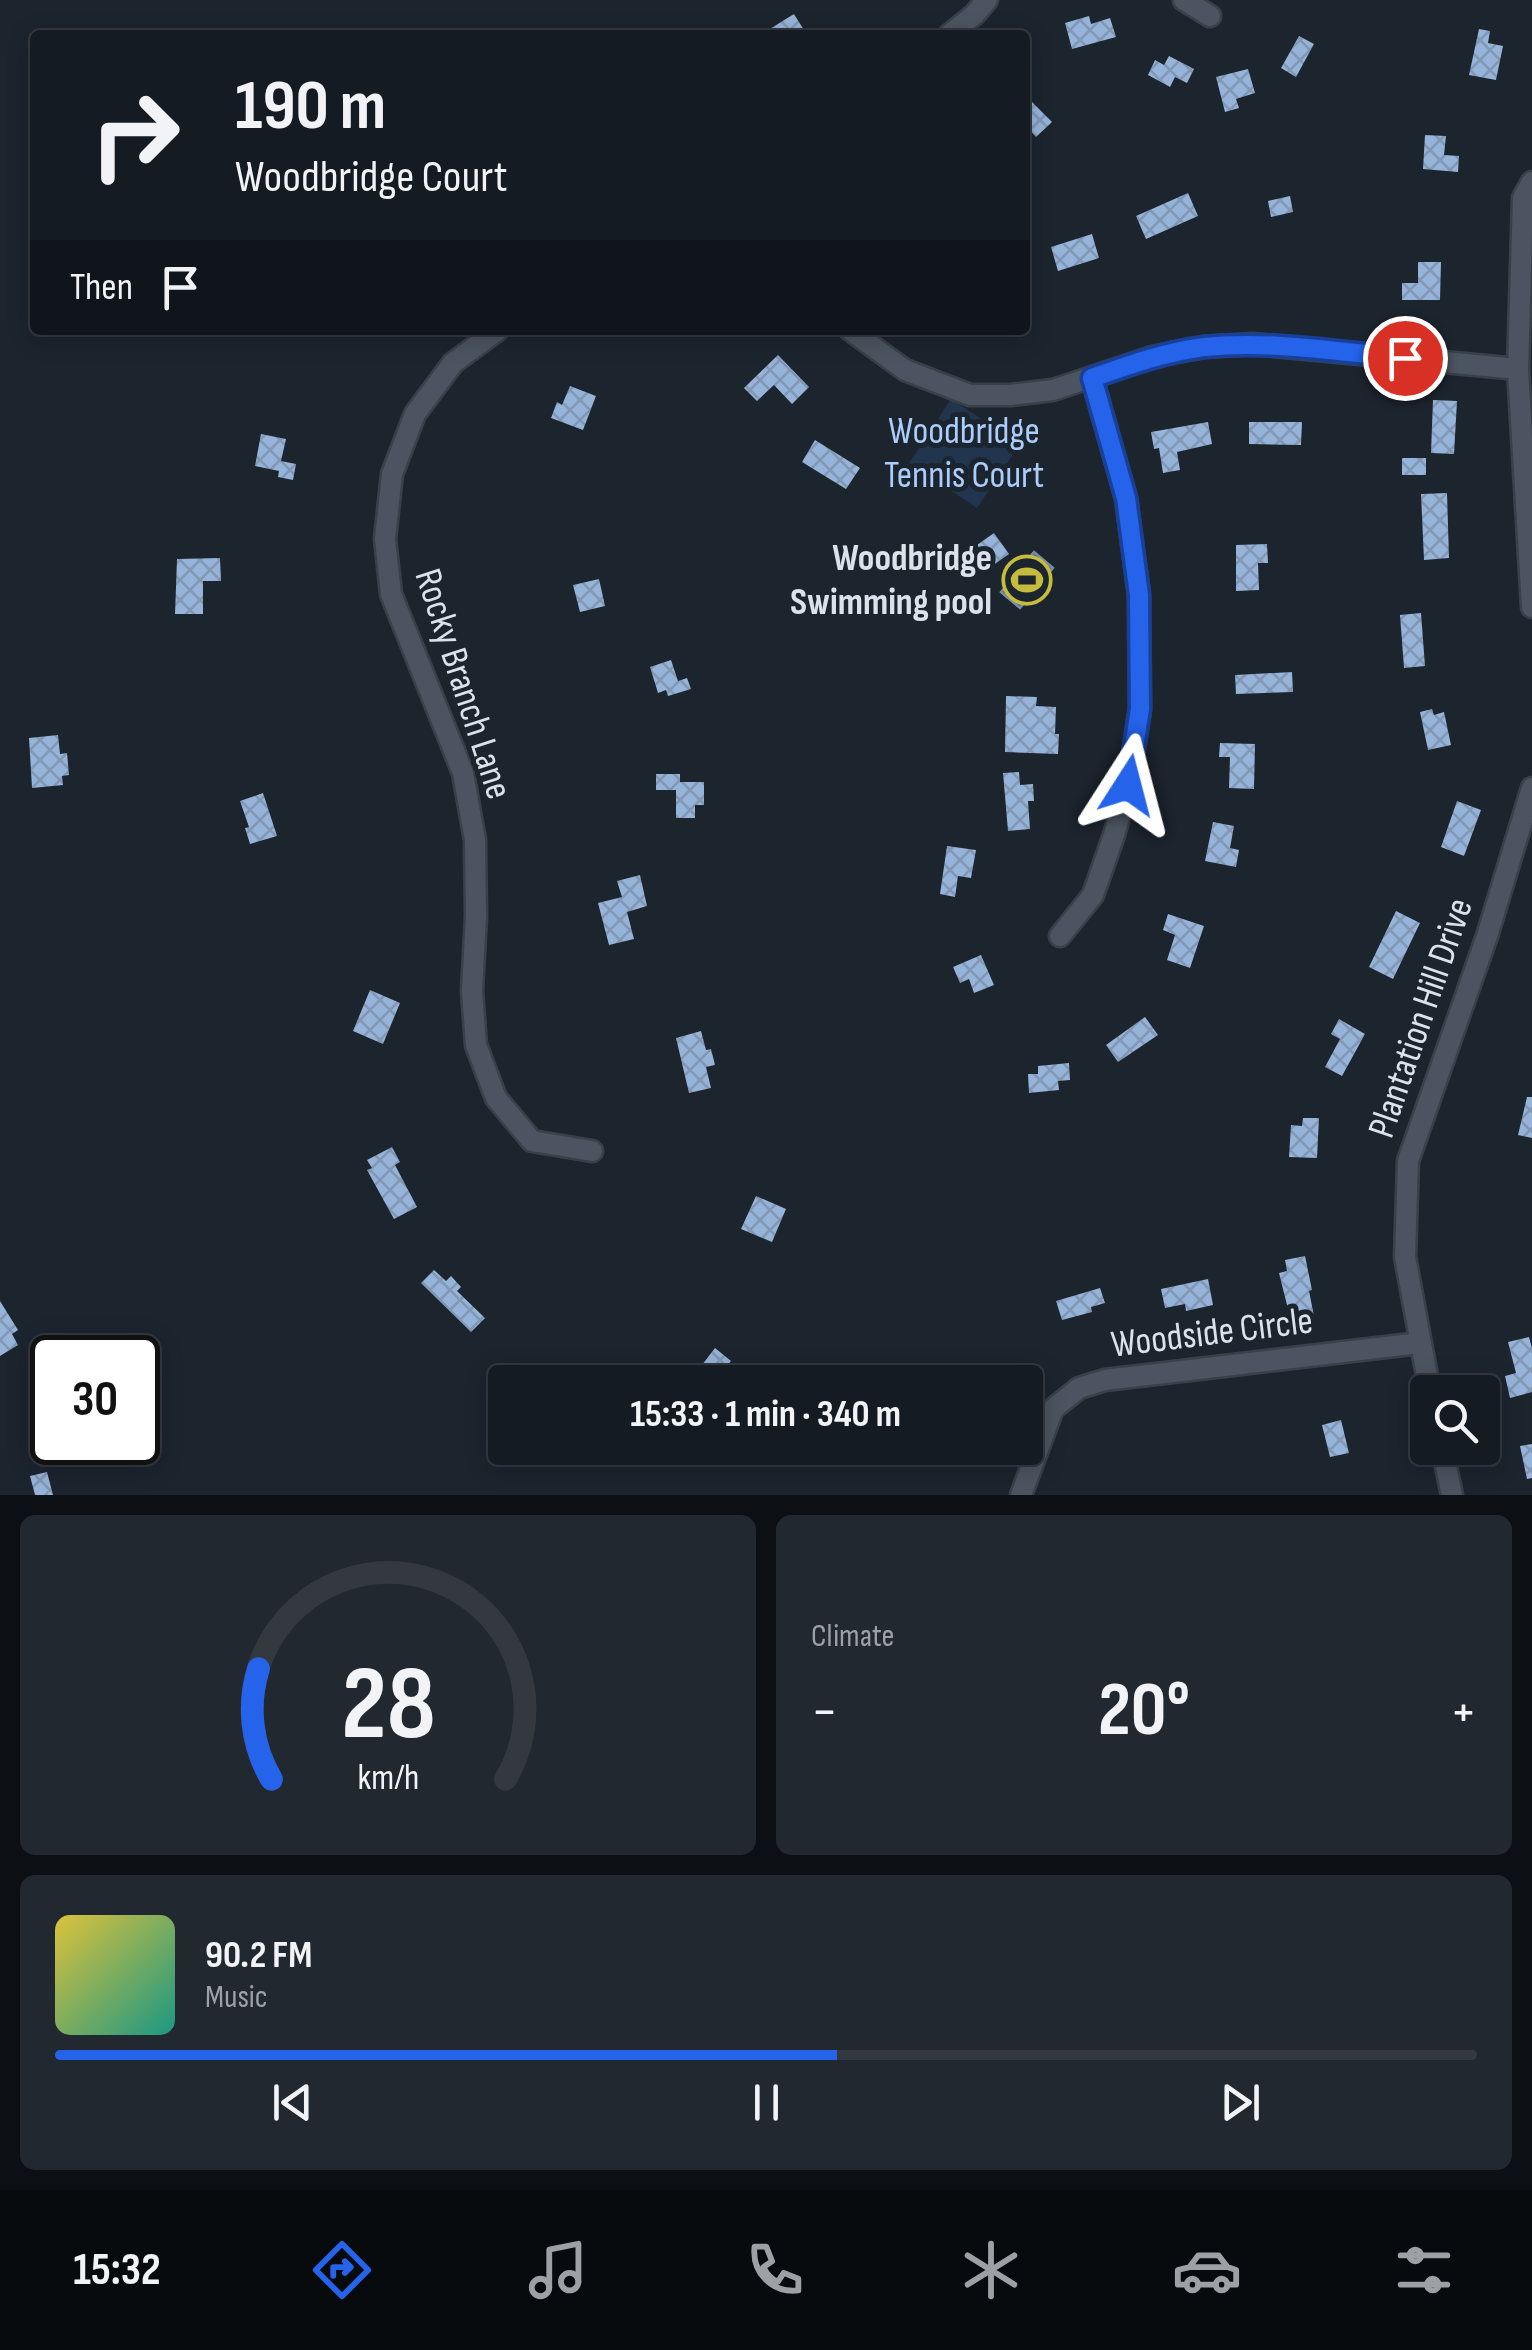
<!DOCTYPE html>
<meta charset="utf-8">
<style>
body{margin:0;font-family:"Sofia Sans Condensed",sans-serif;background:#22282f;color:#f1f3f6;height:100vh;display:flex;flex-direction:column;font-size:38px;white-space:nowrap}
*{box-sizing:border-box;margin:0}
p{font-size:32px;color:#9da1a5}
.icon{flex:none;width:55px;height:55px;fill:none;stroke:currentColor;stroke-width:2;stroke-linecap:round;stroke-linejoin:round}
.map{position:relative;height:1495px;overflow:hidden}
.details{display:flex;flex-direction:column;gap:20px;padding:20px;background:#0c0f13;flex:1}
.details>*{flex:none}
.banner{position:absolute;left:30px;top:30px;width:1000px;height:305px;border-radius:10px;box-shadow:0 5px 25px #0003,0 0 0 2px #343940;background:#151b22;color:#f1f3f6;overflow:hidden}
.buttons{position:absolute;left:1410px;top:1375px;display:grid;gap:20px}
.buttons a{display:grid;place-items:center;width:90px;height:90px;border-radius:10px;background:#151b22;box-shadow:0 5px 25px #0003,0 0 0 2px #343940;font-size:50px}
.speed{position:absolute;left:30px;top:1335px;display:flex;gap:20px;font-size:50px;font-weight:700;text-align:center}
.speed>*{display:grid;place-content:center;width:130px;height:130px;border-radius:50%;background:#151b22;box-shadow:0 5px 25px #0003,0 0 0 2px #343940;line-height:1}
.speed .limit{border:5px solid #111;border-radius:15px;background:#fff;color:#111}
.pin{position:absolute;display:grid;place-items:center;width:85px;height:85px;color:#fff;margin:-42px;border:5px solid #fff;border-radius:50%;box-shadow:0 2px 10px #0007}
.me{position:absolute;width:110px;margin:-55px;rotate:9deg;stroke-linejoin:round;filter:drop-shadow(0 0 8px #0008)}
.turn{display:flex;align-items:center;gap:35px;height:210px;padding:0 40px;font-size:45px}
.turn .icon{width:130px;height:130px;stroke-width:2.5}
.turn b{display:block;font-size:70px;line-height:85px}
.then{display:flex;align-items:center;height:95px;padding:0 40px;background:#0003;gap:20px;font-size:38px}
.big{font-size:75px;font-weight:700;line-height:1.1}
.details .card{flex:1;display:flex;flex-direction:column;justify-content:center;gap:15px;min-width:0;padding:0 35px;border-radius:15px;background:#22282f}
.details .dial{align-items:center;gap:0}
.dial svg{height:260px;overflow:visible;fill:none;stroke:#343940;stroke-width:7;stroke-linecap:round;text-anchor:middle}
.dial text{fill:#f1f3f6;stroke:none}
.song{display:flex;align-items:center;gap:30px}
.cover{width:120px;height:120px;border-radius:15px;background:linear-gradient(135deg,hsl(50 70% 55%),hsl(170 70% 35%))}
.played{height:10px;border-radius:5px;background:linear-gradient(90deg,#2563eb 55%,#343940 55%)}
.keys{display:flex;justify-content:space-around;direction:ltr}
.heat{display:flex;justify-content:space-between;align-items:center;font-size:55px;direction:ltr}
.details .tiles{flex:1;display:grid;gap:20px;grid-template-columns:1fr 1fr}
.card:last-child{grid-column:span 2}
.trip{position:absolute;left:488px;top:1365px;width:555px;height:100px;border-radius:10px;background:#151b22;box-shadow:0 5px 25px #0003,0 0 0 2px #343940;font-weight:700;line-height:100px;text-align:center}
.menu{display:flex;height:160px;justify-content:space-around;align-items:center;background:#080b0e;color:#9da1a5}
.menu .icon{width:70px;height:70px}
.menu .selected{color:#2563eb}
.menu b{font-size:45px;color:#f1f3f6}
.map>svg:first-child{display:block}
.green{fill:#21354f}
.water{fill:url(#water-ripples);stroke:#788ca6;stroke-width:2.5}
.building{fill:url(#building-cross-hatch)}
.lines{fill:none;stroke-linecap:round;stroke-linejoin:round}
.minor-casing{stroke:#394049;stroke-width:25}
.minor{stroke:#4b5460;stroke-width:20}
.route-casing{stroke:#184099;stroke-width:25}
.route{stroke:#2563eb;stroke-width:18}
.labels{text-anchor:middle;dominant-baseline:central;stroke-width:10;stroke-linejoin:round;paint-order:stroke}
.park-label{font-size:38px;fill:#aacdfb;stroke:#1c242e}
.poi-label{font-size:38px;font-weight:bold;fill:#dce2e9;stroke:#1c242e;text-anchor:end}
.street-label{font-size:38px;fill:#dce2e9;stroke:#1c242e}
</style>
<div class="map">
<svg width="1532" height="1495" viewBox="0 0 1532 1495">
<defs>
<pattern id="water-ripples" width="26" height="14" patternUnits="userSpaceOnUse" patternTransform="scale(2.5)"><rect width="26" height="14" fill="#4d678a"/><path d="M2 4q2-2 4 0t4 0M15 11q2-2 4 0t4 0" fill="none" stroke="#667c9a"/></pattern>
<pattern id="building-cross-hatch" width="8" height="8" patternUnits="userSpaceOnUse" patternTransform="scale(2.5)"><rect width="8" height="8" fill="#96b3d9"/><path d="M0 0l8 8M0 8l8-8" fill="none" stroke="#8197b4"/></pattern>
</defs>
<rect width="100%" height="100%" fill="#1c242e"/>
<!-- green -->
<polygon class="green" points="951,399 1020,444 977,508 909,463"/>
<!-- water -->
<polygon class="water" points="1034,552 1053,568 1020,608 1001,592"/>
<!-- building -->
<g class="building">
<polygon points="794,14 807,35 760,35"/>
<polygon points="1089,16 1091,24 1110,18 1116,37 1072,49 1065,23"/>
<polygon points="1479,29 1490,31 1488,43 1503,46 1496,80 1469,75"/>
<polygon points="1299,36 1314,44 1296,77 1281,68"/>
<polygon points="1169,56 1194,69 1187,83 1175,77 1170,87 1148,75 1155,60 1164,65"/>
<polygon points="1248,69 1255,93 1236,99 1239,108 1225,112 1216,77"/>
<polygon points="1025,95 1052,122 1036,137 1025,125"/>
<polygon points="1425,135 1446,136 1444,155 1459,156 1458,172 1423,169"/>
<polygon points="1188,193 1198,216 1146,239 1136,216"/>
<polygon points="1290,196 1293,212 1271,217 1268,201"/>
<polygon points="1092,234 1099,258 1058,271 1051,247"/>
<polygon points="1418,262 1441,262 1440,300 1402,300 1402,283 1418,283"/>
<polygon points="778,355 809,387 792,404 774,385 757,401 744,388"/>
<polygon points="570,386 596,396 583,430 551,418 557,402 562,405"/>
<polygon points="1433,400 1457,401 1454,454 1431,453"/>
<polygon points="1208,422 1212,444 1177,452 1180,470 1163,473 1159,448 1154,449 1151,432"/>
<polygon points="1249,422 1302,422 1301,445 1249,444"/>
<polygon points="261,434 286,439 281,461 296,464 293,480 278,477 279,471 255,466"/>
<polygon points="815,440 860,468 846,489 802,462"/>
<rect x="1402" y="458" width="24" height="17"/>
<polygon points="1447,493 1449,558 1424,560 1421,494"/>
<polygon points="994,533 1009,554 992,566 977,545"/>
<polygon points="1267,544 1268,563 1258,563 1259,590 1236,591 1236,545"/>
<polygon points="220,558 221,581 203,581 203,614 175,614 177,559"/>
<polygon points="599,579 605,606 580,612 573,585"/>
<polygon points="1421,613 1425,666 1404,668 1400,615"/>
<polygon points="671,660 678,681 687,678 691,689 668,696 666,690 658,693 650,667"/>
<polygon points="1292,672 1293,692 1236,694 1235,675"/>
<polygon points="1006,696 1037,697 1036,706 1056,707 1055,734 1059,734 1058,754 1005,752"/>
<polygon points="1432,709 1434,715 1444,712 1451,745 1428,750 1420,712"/>
<polygon points="58,735 60,754 67,753 69,775 62,776 63,785 32,788 29,738"/>
<polygon points="1220,743 1255,744 1254,789 1229,788 1230,757 1219,757"/>
<polygon points="1019,772 1020,785 1033,784 1034,801 1028,801 1030,829 1008,831 1003,773"/>
<polygon points="656,774 680,774 680,782 704,782 704,805 695,805 695,818 676,818 676,790 656,790"/>
<polygon points="263,793 277,836 250,844 245,828 249,827 240,801"/>
<polygon points="1457,801 1481,810 1464,856 1441,847"/>
<polygon points="1213,822 1234,826 1230,848 1239,850 1236,867 1205,861"/>
<polygon points="947,846 976,850 971,878 958,876 955,897 940,894"/>
<polygon points="640,875 647,906 627,912 634,939 609,945 598,903 622,897 617,881"/>
<polygon points="1396,911 1420,923 1393,979 1369,967"/>
<polygon points="1168,914 1204,926 1190,968 1167,960 1175,935 1163,930"/>
<polygon points="981,955 994,985 974,993 969,979 960,983 953,967"/>
<polygon points="370,990 400,1003 383,1044 353,1031"/>
<polygon points="1145,1017 1158,1035 1118,1062 1106,1045"/>
<polygon points="1339,1019 1365,1034 1342,1076 1325,1067 1340,1039 1331,1034"/>
<polygon points="701,1031 706,1050 711,1049 715,1065 706,1067 711,1088 689,1093 676,1038"/>
<polygon points="1069,1063 1070,1080 1058,1081 1059,1090 1029,1093 1028,1074 1038,1074 1038,1066"/>
<polygon points="1527,1097 1532,1097 1532,1138 1518,1135"/>
<polygon points="1303,1118 1319,1118 1317,1158 1289,1157 1291,1125 1302,1126"/>
<polygon points="392,1147 400,1162 395,1165 417,1207 394,1219 367,1170 372,1168 367,1160"/>
<polygon points="756,1196 786,1209 772,1242 741,1229"/>
<polygon points="1305,1256 1312,1290 1309,1291 1314,1316 1291,1321 1279,1273 1287,1271 1285,1260"/>
<polygon points="434,1270 446,1281 451,1276 461,1287 457,1291 485,1318 471,1332 421,1283"/>
<polygon points="1208,1279 1213,1305 1186,1311 1185,1304 1165,1308 1161,1289"/>
<polygon points="1100,1288 1105,1303 1091,1307 1092,1312 1062,1320 1056,1301"/>
<polygon points="0,1301 18,1330 12,1334 18,1345 0,1356"/>
<polygon points="1529,1337 1532,1348 1532,1392 1510,1398 1505,1376 1516,1373 1508,1342"/>
<polygon points="715,1348 731,1361 714,1382 689,1382"/>
<polygon points="1341,1420 1349,1453 1330,1457 1322,1425"/>
<polygon points="1532,1444 1532,1478 1527,1479 1520,1446"/>
<polygon points="47,1472 53,1495 35,1495 30,1476"/>
</g>
<g class="lines">
<!-- minor casing -->
<g class="minor-casing">
<g id="minor">
<polyline points="1184,0 1210,16"/>
<polyline points="949,35 974,15 987,0"/>
<polyline points="1532,182 1523,198 1518,369 1532,607"/>
<polyline points="498,330 453,363 415,414 392,474 385,539 391,594 463,773 475,840 476,916 472,991 476,1045 496,1098 532,1141 592,1151"/>
<polyline points="850,330 905,370 970,395 1011,395 1053,390 1152,357 1203,347 1253,344 1518,369"/>
<polyline points="1060,936 1093,895 1114,835 1128,785 1140,709 1139,595 1126,498 1092,378"/>
<polyline points="1430,1392 1405,1257 1408,1161 1487,936 1532,788"/>
<polyline points="1442,1448 1452,1495"/>
<polyline points="1021,1495 1053,1409 1079,1388 1105,1380 1420,1343"/>
</g>
</g>
<!-- minor -->
<use href="#minor" class="minor"/>
</g>
<g class="lines">
<!-- route casing -->
<g class="route-casing">
<path id="route" d="M 1128,785 L 1140,709 L 1139,595 L 1126,498 L 1092,378 C 1129,365 1165,352 1204,347 C 1270,340 1339,352 1405,358"/>
</g>
<!-- route -->
<use href="#route" class="route"/>
</g>
<!-- icons -->
<defs>
<g id="stadium-ring" transform="scale(2.5)"><circle r="9.5" fill="#1c242e" stroke="#c5bc3d" stroke-width="1.5"/><path d="M0-5a6.5 5 0 1 0 0 10a6.5 5 0 1 0 0-10ZM-3.5-1.8h7v3.6h-7Z" fill="#c5bc3d"/></g>
</defs>
<g fill-rule="evenodd">
<use href="#stadium-ring" x="1027" y="580"/>
</g>
<g class="labels">
<!-- park labels -->
<g class="park-label">
<text x="964" y="431">Woodbridge<tspan x="964" dy="44">Tennis Court</tspan></text>
</g>
<!-- poi labels -->
<g class="poi-label">
<text x="992" y="558">Woodbridge<tspan x="992" dy="44">Swimming pool</tspan></text>
</g>
<!-- street labels -->
<g class="street-label">
<text transform="translate(463 684) rotate(72)">Rocky Branch Lane</text>
<text transform="translate(1421 1018) rotate(-71)">Plantation Hill Drive</text>
<text transform="translate(1212 1333) rotate(-7)">Woodside Circle</text>
</g>
</g>
</svg>
<div class="buttons">
<a><svg class="icon" aria-label="search" viewBox="0 0 24 24"><circle cx="10" cy="10" r="6"/><path d="M15 15l6 6"/></svg></a>
</div>
<div class="speed"><div class="limit">30</div></div>
<div class="pin" style="left:1405px;top:358px;background:#d93025"><svg class="icon" aria-label="arrive" viewBox="0 0 24 24"><path d="M6 21V4h12l-3 4 3 4H6"/></svg></div>
<svg class="me" style="left:1128px;top:785px" viewBox="-20 -20 40 40"><path d="M0-17L14 15 0 8-14 15z" fill="#2563eb" stroke="#fff" stroke-width="4"/></svg>
<div class="trip">15:33 · 1 min · 340 m</div>
<div class="banner">
<div class="turn"><svg class="icon" aria-label="right" viewBox="0 0 24 24"><path d="M7 20v-9h11M14 6l5 5-5 5"/></svg><div><b>190 m</b>Woodbridge Court</div></div>
<div class="then">Then<svg class="icon" aria-label="arrive" viewBox="0 0 24 24"><path d="M6 21V4h12l-3 4 3 4H6"/></svg></div>
</div>
</div>
<section class="details">
<div class="tiles">
<div class="card dial"><svg viewBox="0 0 100 80">
<path d="M14 69A42 42 0 1 1 86 69"/>
<path d="M14 69A42 42 0 0 1 10 35" stroke="#2563eb"/>
<text x="50" y="56" font-size="32" font-weight="700">28</text>
<text x="50" y="72" font-size="11">km/h</text>
</svg></div>
<div class="card"><p>Climate</p>
<div class="heat"><a>−</a><b class="big">20°</b><a>+</a></div>
</div>
<div class="card">
<div class="song"><i class="cover"></i><div><b>90.2 FM</b><p>Music</p></div></div>
<div class="played"></div>
<div class="keys"><svg class="icon" aria-label="previous" viewBox="0 0 24 24"><path d="M18 5L8 12l10 7zM5 5v14"/></svg><svg class="icon" aria-label="pause" viewBox="0 0 24 24"><path d="M8 5v14M16 5v14"/></svg><svg class="icon" aria-label="next" viewBox="0 0 24 24"><path d="M6 5l10 7-10 7zM19 5v14"/></svg></div>
</div>
</div>
</section>
<nav class="menu">
<b>15:32</b>
<svg class="icon selected" aria-label="directions" viewBox="0 0 24 24"><path d="M12 3l9 9-9 9-9-9zM9 14v-3h6M13 9l2 2-2 2"/></svg>
<svg class="icon" aria-label="music" viewBox="0 0 24 24"><path d="M9 18V5l10-2v13"/><circle cx="6" cy="18" r="3"/><circle cx="16" cy="16" r="3"/></svg>
<svg class="icon" aria-label="phone" viewBox="0 0 24 24"><path d="M5 4h4l2 5-3 2q2 4 5 5l2-3 5 2v4C11 20 4 13 5 4z"/></svg>
<svg class="icon" aria-label="climate" viewBox="0 0 24 24"><path d="M12 3v18M4 7l16 10M4 17L20 7"/></svg>
<svg class="icon" aria-label="car" viewBox="0 0 24 24"><path d="M5 17H2v-5l4-1 3-4h7l3 4 3 1v5h-3M9 17h6M6 11h13"/><circle cx="7" cy="17" r="2"/><circle cx="17" cy="17" r="2"/></svg>
<svg class="icon" aria-label="filters" viewBox="0 0 24 24"><path d="M4 7h16M4 17h16"/><circle cx="9" cy="7" r="2"/><circle cx="15" cy="17" r="2"/></svg>
</nav>
